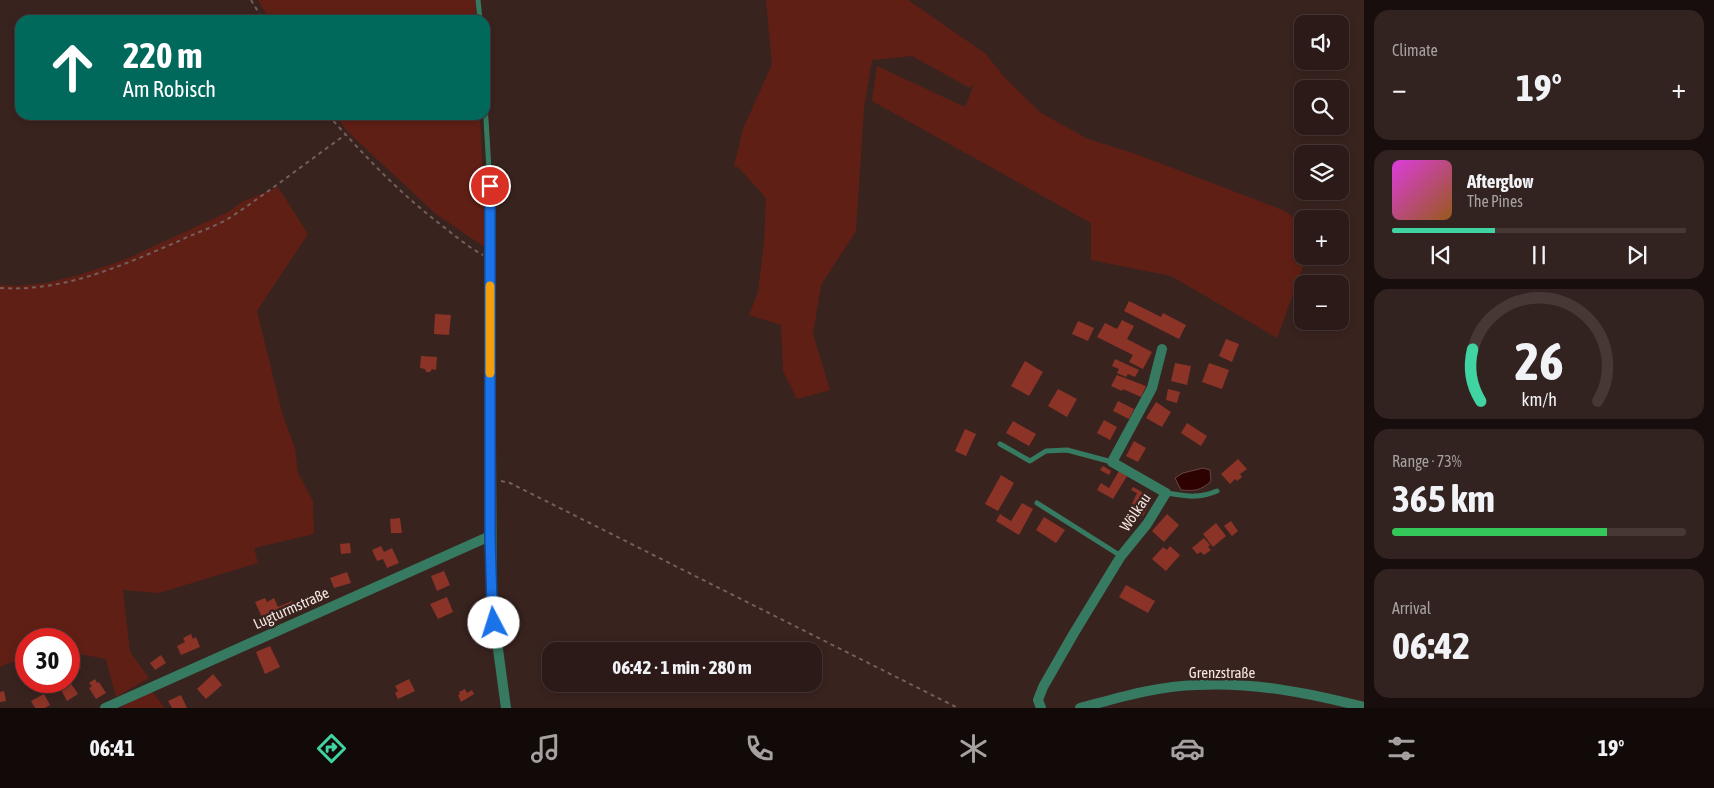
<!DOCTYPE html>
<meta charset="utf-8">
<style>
body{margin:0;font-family:"Asap Condensed",sans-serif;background:#332320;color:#f1f3f6;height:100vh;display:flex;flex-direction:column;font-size:19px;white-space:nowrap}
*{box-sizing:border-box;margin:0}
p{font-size:16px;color:#a6a1a1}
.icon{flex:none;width:28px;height:28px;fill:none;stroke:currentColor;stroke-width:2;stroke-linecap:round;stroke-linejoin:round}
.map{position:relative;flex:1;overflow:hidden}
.details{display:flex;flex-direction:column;gap:10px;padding:10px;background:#180e0d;width:350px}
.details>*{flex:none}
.top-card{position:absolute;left:15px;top:15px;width:475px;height:105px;border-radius:15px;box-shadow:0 2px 8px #0003,0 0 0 1px #473836;background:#00695c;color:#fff;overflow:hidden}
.tools{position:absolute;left:1294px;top:15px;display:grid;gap:10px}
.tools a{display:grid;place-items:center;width:55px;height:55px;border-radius:10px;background:#2b1a17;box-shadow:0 2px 8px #0003,0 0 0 1px #473836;font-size:25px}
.speed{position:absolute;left:15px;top:628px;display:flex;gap:10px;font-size:25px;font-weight:700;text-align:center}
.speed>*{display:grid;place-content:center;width:65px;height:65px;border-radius:50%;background:#2b1a17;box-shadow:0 2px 8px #0003,0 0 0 1px #473836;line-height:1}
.speed .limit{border:8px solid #d22;background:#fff;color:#111}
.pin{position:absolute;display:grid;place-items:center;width:42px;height:42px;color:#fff;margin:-21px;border:2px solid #fff;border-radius:50%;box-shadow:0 1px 5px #0007}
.me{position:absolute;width:55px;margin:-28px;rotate:355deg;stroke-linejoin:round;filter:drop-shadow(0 0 4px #0008)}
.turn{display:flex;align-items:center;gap:18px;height:105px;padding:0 25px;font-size:22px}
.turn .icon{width:65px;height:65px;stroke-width:2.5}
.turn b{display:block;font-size:35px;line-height:42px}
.big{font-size:38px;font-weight:700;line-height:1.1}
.details .widget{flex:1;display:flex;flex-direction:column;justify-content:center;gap:8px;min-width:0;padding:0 18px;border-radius:15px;background:#332320}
.details .dial{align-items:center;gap:0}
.dial svg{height:130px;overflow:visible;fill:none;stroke:#473836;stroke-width:7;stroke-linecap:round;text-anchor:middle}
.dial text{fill:#f1f3f6;stroke:none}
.song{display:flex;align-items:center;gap:15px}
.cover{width:60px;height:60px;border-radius:8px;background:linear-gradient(135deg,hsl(300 70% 55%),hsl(30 70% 35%))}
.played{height:5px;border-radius:2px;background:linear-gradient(90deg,#3fd4a2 35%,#473836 35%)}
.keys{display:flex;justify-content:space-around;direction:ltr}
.heat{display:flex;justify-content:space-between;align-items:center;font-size:28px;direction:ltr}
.charge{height:8px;border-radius:4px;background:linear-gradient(90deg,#34c759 73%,#473836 0)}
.trip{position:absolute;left:542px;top:642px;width:280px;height:50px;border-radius:15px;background:#2b1a17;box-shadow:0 2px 8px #0003,0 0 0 1px #473836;font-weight:700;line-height:50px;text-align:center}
.dock{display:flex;height:80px;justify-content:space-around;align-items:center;background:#110a09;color:#a6a1a1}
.dock .icon{width:35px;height:35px}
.dock .selected{color:#3fd4a2}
.dock b{font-size:22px;color:#f1f3f6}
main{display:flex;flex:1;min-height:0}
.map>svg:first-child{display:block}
.green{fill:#601f15}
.water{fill:#2d0200;stroke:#694644}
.building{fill:#8b3326}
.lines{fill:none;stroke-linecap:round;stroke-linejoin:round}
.path{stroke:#735f5c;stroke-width:2;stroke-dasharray:4 4;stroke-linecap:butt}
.lane{stroke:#367b61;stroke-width:5}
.street{stroke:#367b61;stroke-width:10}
.route-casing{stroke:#114b97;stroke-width:12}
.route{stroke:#1a73e8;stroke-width:9}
.slow{stroke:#f59e0b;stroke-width:9}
.labels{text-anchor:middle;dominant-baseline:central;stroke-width:5;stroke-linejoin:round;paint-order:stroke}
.street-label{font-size:15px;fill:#f5e6e3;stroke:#39231f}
</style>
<main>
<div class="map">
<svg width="1364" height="708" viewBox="0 0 1364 708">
<rect width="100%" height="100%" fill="#39231f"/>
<!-- green -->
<g class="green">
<polygon points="258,0 475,0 476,20 270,20"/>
<polygon points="766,0 908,0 986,54 1004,77 1041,113 1088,139 1136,154 1285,211 1302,224 1302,256 1307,256 1277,338 1171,276 1091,260 1091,223 872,101 877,66 965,107 974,84 970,88 912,56 872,60 864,108 856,231 821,285 813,334 830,390 797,399 783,371 781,325 749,315 758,292 764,242 766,198 738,167 734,167 743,129 772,64"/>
<polygon points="335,115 480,115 486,248 436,214 349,133"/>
<polygon points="278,187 308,234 257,311 282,413 295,448 298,473 313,501 314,534 254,548 258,563 159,593 123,590 130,652 149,678 116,697 106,659 69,652 69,639 26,639 26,656 0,667 0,285 16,286 46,283 79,275 124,260 226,213 244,201"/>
<polygon points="151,690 165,708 120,708"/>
</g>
<!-- water -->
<path class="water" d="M 1203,468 L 1210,470 L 1211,481 C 1201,491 1194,491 1181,490 L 1175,478 L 1183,473 Z"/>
<!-- building -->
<g class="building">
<polygon points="1129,301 1161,317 1163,313 1186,325 1179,339 1124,311"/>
<polygon points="435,314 451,315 449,335 434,334"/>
<polygon points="1122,320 1134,326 1127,339 1152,352 1143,369 1129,362 1133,355 1097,337 1105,323 1117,329"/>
<polygon points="1078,321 1094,328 1088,341 1072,334"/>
<polygon points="1226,339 1239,344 1232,362 1219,356"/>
<polygon points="421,356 437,357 436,370 432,369 430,372 426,372 425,369 420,368"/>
<polygon points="1115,359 1139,370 1135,377 1128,374 1126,377 1117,373 1119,369 1112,366"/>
<polygon points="1025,361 1043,372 1029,396 1011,386"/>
<polygon points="1175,363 1191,366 1187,385 1171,381"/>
<polygon points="1209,363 1229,370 1222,389 1202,382"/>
<polygon points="1117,375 1146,386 1141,397 1123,389 1122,391 1111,386"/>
<polygon points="1058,389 1077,399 1067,417 1048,406"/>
<polygon points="1168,389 1180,392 1177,403 1166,400"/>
<polygon points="1118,401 1134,409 1129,419 1113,411"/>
<polygon points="1156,402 1171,412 1162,427 1146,418"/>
<polygon points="1104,420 1117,427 1110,440 1097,433"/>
<polygon points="1013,421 1036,434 1029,446 1006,433"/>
<polygon points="1187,423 1207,436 1201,446 1181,433"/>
<polygon points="965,429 976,434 966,456 955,451"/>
<polygon points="1134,441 1146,448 1138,462 1126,456"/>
<polygon points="1238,459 1247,469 1240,474 1242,477 1237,481 1235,479 1230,484 1221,474"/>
<polygon points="1103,466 1111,471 1109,475 1100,470"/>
<polygon points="1119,471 1127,476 1113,499 1097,490 1101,483 1109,488"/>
<polygon points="1001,475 1014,483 998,511 985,504"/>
<polygon points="1133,487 1153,498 1143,516 1134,511 1136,506 1132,504 1137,493 1131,490"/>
<polygon points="1022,503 1033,509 1019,535 996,521 1000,514 1011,521"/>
<polygon points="1167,514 1179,525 1164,542 1152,531"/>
<polygon points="1044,517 1065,530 1056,543 1036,530"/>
<polygon points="400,518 402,533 391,533 390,519"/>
<polygon points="1231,521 1238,531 1232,536 1224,526"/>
<polygon points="1216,523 1226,536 1213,547 1203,534"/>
<polygon points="1204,538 1210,545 1208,547 1211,550 1204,555 1201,552 1197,554 1192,548"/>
<polygon points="350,543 351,553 341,554 340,544"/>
<polygon points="381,546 384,552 392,548 399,563 387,568 383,559 377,561 372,550"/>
<polygon points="1170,546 1180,555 1166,571 1152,559 1163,547 1167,550"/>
<polygon points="444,571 450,585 437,591 431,576"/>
<polygon points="347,572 351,583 334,588 330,578"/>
<polygon points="1126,585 1155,601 1148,613 1119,597"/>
<polygon points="447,597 453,612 438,619 430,604"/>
<polygon points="265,598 267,602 274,598 278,607 292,601 296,610 282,616 281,613 270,618 269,614 262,617 255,602"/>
<polygon points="191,634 193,639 196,637 200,647 181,655 177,646 185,642 183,638"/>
<polygon points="270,646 280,667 265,674 256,652"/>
<polygon points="161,655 166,663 155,670 150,663"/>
<polygon points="75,658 81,668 73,672 69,665 69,662"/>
<polygon points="213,674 222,685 206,699 197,689"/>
<polygon points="95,679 97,683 99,682 106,693 96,699 89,688 92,686 89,683"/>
<polygon points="409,679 415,691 398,699 395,693 398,691 395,686"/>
<polygon points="70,682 78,694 67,701 60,688"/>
<polygon points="465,689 467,693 472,690 474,694 461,702 458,695 460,694 459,692"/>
<polygon points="4,691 6,701 0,702 0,692"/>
<polygon points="44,694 50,705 45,708 35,708 31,701"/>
<polygon points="181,695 187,708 172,708 168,701"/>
</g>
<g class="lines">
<!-- path -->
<g class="path">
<polyline points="251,0 263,20"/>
<path d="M 328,115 C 364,155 397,191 440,224 C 454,235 468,247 483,255"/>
<path d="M 0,288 C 64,292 121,266 179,241 C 195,233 215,227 231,217 C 270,191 307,162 345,135"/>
<polyline points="501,481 510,483 958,708"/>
</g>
<!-- lane -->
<g class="lane">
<polyline points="478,0 480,20"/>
<polyline points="485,103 490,186 490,277"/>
<polyline points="1000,444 1030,461 1046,451 1067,450 1112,462"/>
<path d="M 1166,493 C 1186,496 1198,499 1217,491"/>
<polyline points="1037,503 1121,556"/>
</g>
<!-- street -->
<g class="street">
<polyline points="490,277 492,605 506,708"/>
<polyline points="105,708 490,536"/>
<polyline points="1041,708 1038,700 1043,687 1074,633 1121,556 1147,524 1166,493 1112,462 1152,388 1162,349"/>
<path d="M 1080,708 C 1118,698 1157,686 1197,685 C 1254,682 1309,693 1364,707"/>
</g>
</g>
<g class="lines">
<!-- route casing -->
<g class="route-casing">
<polyline id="route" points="490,186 490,536 492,605 494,623"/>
</g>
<!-- route -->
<use href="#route" class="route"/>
<!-- slow -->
<polyline class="slow" points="490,286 490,373"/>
</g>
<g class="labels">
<!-- street labels -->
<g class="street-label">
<text transform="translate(1135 512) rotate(-56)">Wölkau</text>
<text transform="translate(291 608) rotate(-24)">Lugturmstraße</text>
<text x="1222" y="672">Grenzstraße</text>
</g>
</g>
</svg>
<div class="tools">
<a><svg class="icon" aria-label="sound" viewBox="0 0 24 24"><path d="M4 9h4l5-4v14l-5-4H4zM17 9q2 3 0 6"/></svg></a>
<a><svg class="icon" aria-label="search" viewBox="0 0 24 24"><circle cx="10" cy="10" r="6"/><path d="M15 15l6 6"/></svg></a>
<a><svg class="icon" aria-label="layers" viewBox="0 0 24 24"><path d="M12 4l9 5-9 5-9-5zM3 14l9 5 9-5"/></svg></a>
<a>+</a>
<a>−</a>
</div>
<div class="speed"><div class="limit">30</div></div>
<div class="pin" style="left:490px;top:186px;background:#d93025"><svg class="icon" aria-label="arrive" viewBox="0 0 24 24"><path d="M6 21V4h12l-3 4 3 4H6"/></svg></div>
<svg class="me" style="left:494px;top:623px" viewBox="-20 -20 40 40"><circle r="19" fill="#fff"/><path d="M0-13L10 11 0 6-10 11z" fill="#1a73e8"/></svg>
<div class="trip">06:42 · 1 min · 280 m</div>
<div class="top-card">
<div class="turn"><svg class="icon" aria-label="ahead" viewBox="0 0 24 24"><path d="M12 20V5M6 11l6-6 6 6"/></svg><div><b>220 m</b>Am Robisch</div></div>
</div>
</div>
<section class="details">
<div class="widget"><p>Climate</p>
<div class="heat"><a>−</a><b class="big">19°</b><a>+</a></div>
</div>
<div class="widget">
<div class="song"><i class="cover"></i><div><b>Afterglow</b><p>The Pines</p></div></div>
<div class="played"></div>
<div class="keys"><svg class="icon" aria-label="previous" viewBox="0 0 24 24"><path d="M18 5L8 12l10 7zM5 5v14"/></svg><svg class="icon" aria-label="pause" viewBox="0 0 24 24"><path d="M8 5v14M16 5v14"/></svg><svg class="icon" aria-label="next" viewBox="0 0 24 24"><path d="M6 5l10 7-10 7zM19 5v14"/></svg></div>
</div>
<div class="widget dial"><svg viewBox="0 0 100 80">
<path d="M14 69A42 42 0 1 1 86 69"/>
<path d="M14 69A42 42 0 0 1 9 37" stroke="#3fd4a2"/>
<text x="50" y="56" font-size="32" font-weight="700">26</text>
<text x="50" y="72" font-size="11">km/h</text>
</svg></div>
<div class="widget"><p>Range · 73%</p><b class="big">365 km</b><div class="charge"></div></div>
<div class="widget"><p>Arrival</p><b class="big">06:42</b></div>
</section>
</main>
<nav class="dock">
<b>06:41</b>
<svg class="icon selected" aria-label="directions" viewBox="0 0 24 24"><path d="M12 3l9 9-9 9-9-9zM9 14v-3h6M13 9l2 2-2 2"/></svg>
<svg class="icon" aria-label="music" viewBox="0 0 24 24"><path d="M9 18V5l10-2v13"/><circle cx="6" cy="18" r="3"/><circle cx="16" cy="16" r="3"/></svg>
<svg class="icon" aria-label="phone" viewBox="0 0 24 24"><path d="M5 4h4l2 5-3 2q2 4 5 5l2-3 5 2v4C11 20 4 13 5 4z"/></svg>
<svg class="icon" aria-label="climate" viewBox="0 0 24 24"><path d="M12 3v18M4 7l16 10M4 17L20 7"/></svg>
<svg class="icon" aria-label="car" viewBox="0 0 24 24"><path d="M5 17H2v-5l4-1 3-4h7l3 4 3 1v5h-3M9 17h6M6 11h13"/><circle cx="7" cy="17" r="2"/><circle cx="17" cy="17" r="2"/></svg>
<svg class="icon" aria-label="filters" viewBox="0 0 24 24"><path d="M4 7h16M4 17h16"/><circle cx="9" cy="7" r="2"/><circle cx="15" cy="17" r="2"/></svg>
<b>19°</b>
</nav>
